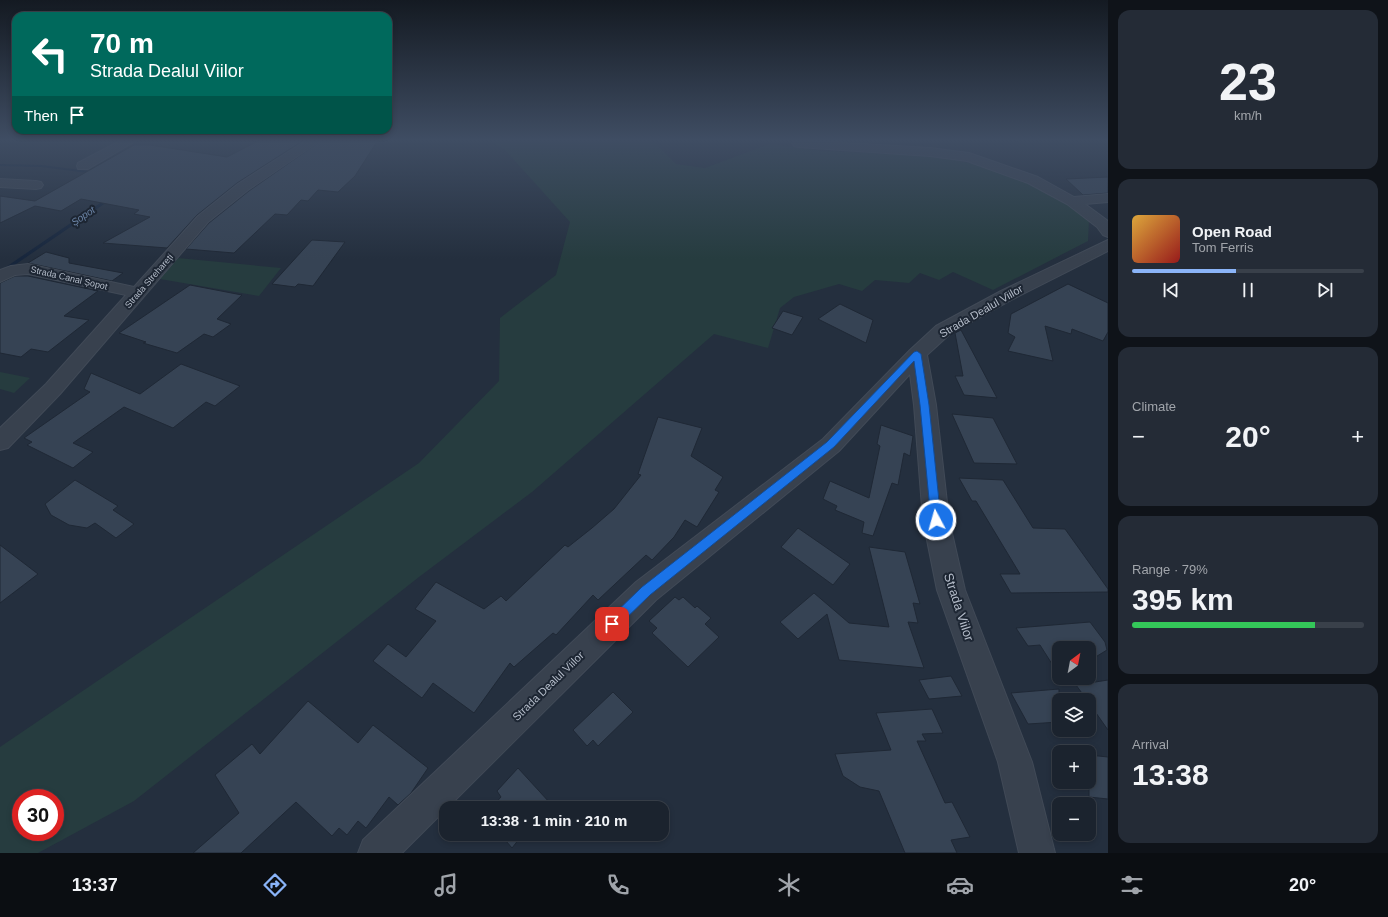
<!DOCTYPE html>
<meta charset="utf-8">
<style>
body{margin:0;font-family:Arial,sans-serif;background:#242b36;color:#f1f3f6;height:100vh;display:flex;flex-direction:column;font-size:15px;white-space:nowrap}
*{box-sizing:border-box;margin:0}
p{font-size:13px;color:#a0a4aa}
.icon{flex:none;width:22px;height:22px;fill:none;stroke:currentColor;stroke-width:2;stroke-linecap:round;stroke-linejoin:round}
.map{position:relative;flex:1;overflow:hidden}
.side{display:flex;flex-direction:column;gap:10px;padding:10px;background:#0f1319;width:280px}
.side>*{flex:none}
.banner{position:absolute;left:12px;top:12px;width:380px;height:122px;border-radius:12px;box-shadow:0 2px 6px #0003,0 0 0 1px #39404a;background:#00695c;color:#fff;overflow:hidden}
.needle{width:26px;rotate:32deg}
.tools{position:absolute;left:1052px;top:641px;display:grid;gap:8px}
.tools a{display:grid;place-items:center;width:44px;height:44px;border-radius:8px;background:#1b232e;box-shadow:0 2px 6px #0003,0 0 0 1px #39404a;font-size:20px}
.speed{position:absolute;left:12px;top:789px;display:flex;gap:8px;font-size:20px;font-weight:700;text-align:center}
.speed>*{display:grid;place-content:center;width:52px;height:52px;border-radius:50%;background:#1b232e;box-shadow:0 2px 6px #0003,0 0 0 1px #39404a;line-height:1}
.speed .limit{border:6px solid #d22;background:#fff;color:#111}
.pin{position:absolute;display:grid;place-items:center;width:34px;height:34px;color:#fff;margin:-17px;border-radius:8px;box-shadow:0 2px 6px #0006}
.me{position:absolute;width:44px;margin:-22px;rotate:354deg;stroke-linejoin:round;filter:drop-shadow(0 0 3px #0008)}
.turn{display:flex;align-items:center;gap:14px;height:84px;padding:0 12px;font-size:18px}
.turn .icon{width:52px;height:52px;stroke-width:2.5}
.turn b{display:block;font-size:28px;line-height:34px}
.then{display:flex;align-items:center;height:38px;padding:0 12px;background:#0003;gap:8px;font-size:15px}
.big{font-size:30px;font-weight:700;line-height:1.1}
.side .widget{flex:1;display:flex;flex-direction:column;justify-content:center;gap:6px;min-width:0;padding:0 14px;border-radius:12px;background:#242b36}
.side .dial{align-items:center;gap:0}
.dial b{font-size:52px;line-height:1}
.song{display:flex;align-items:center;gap:12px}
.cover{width:48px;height:48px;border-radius:6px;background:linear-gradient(135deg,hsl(40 70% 55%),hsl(0 70% 35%))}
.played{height:4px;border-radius:2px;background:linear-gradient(90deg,#8ab4f8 45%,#39404a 45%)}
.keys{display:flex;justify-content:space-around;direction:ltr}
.heat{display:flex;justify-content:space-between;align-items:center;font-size:22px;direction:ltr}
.charge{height:6px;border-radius:3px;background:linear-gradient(90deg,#34c759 79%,#39404a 0)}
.trip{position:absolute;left:439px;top:801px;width:230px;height:40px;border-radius:12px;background:#1b232e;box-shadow:0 2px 6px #0003,0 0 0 1px #39404a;font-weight:700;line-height:40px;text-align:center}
.dock{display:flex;height:64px;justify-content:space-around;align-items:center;background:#0b0e12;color:#a0a4aa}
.dock .icon{width:28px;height:28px}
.dock .active{color:#8ab4f8}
.dock b{font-size:18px;color:#f1f3f6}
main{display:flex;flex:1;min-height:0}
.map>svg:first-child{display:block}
.green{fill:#263c3f;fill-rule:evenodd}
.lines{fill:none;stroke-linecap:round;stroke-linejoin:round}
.stream{fill:#17263c;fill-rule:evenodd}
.building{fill:#364354;stroke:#1f2835}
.minor-casing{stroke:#414a57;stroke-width:2}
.minor{fill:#38414e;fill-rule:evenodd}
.route{fill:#1a73e8;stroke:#114b97}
.labels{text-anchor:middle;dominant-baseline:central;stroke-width:4;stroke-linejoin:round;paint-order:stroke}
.far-street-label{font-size:9px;fill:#b4bcc9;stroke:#1d2633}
.far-water-label{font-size:10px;font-style:italic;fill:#6d86a8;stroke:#1d2633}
.street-label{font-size:11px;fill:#b4bcc9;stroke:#1d2633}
.near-street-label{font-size:13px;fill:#b4bcc9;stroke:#1d2633}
</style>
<main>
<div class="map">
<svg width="1108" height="853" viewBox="0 0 1108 853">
<rect width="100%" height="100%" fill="#242f3e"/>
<!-- green -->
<g class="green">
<path d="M 489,140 L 652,140 L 676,164 L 705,168 L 769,144 L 824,151 L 919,155 L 961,161 L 1001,171 L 1034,184 L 1058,198 L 1089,221 L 1088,241 L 993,290 L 953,272 L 939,280 L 920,273 L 909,283 L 875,280 L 862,291 L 839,284 L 794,297 L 780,308 L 768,348 L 714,334 L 532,492 L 419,577 L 134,801 L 38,853 L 0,853 L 0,747 L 419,463 L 499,381 L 500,318 L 556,275 L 570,222 L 505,150 ZM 21,798 L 55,798 L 55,832 L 21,832 Z"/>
<polygon points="178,258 281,268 259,296 160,279"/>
<polygon points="0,372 30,378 14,393 0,389"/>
</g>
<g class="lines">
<!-- stream -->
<g class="stream">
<polygon points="0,164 41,165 96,172 98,173 96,174 41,167 0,166"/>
<polygon points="109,197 113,198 0,275 0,271"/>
</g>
</g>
<!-- building -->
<g class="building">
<polygon points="260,140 304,140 237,183 197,215 167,248 103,243 150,217 134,214 139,210 81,199 61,211 35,206 0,223 0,196 35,201 134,145 150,145 227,157"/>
<polygon points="322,140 378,140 355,176 338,192 318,190 308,201 301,200 287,215 275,214 234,253 186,249 209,223 249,191"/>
<polygon points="1108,177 1108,193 1083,195 1066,179"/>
<polygon points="312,240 345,242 313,286 298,284 295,287 272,284"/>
<polygon points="46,252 69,258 69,263 123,273 112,281 28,263"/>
<polygon points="15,276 28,276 98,291 64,316 89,320 48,352 31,349 21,357 0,353 0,283"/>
<polygon points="1068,284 1108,303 1108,332 1103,341 1072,329 1071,334 1045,326 1053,361 1008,351 1015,337 1008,333 1011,314"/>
<polygon points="190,285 242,295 217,319 231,324 213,337 204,334 177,353 143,343 146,342 119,333"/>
<polygon points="840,304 873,320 866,343 818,319"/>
<polygon points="783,311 803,317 792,335 772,328"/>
<polygon points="961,330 997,398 964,395 955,376 963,376 955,333"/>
<polygon points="181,364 240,386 215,406 206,402 173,428 124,407 73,443 93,452 73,468 27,445 32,442 24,438 90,392 84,389 91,373 140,394"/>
<polygon points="952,414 993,418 1017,464 974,463"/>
<polygon points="658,417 702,428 691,456 723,477 715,490 719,492 697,527 685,520 674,537 652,560 646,555 598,600 593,595 556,635 553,633 514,667 510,663 474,713 433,683 422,698 373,661 388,644 406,657 436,621 415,609 436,582 484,609 501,596 506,601 565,545 568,547 592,528 614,509 641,475 638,474"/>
<polygon points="881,425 913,436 910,456 904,453 898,485 892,483 873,536 862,533 864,522 835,510 837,506 823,499 830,481 869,498 880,446 877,444"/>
<polygon points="959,478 1003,480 1033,528 1065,529 1108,589 1108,592 1011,593 1000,574 1020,574 976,501 972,501"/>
<polygon points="75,480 118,506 113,510 134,524 116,538 95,523 87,528 69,525 51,515 45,504"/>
<polygon points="798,528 850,564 833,585 781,547"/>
<polygon points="0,545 38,574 0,603"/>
<polygon points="869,547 905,552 920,604 913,603 918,623 908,622 924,668 839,660 827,614 798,639 780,622 814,593 849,623 889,627"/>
<polygon points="675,597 679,600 683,597 695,608 697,606 711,618 705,624 719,637 688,667 652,633 657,628 649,621"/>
<polygon points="1090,622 1105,642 1107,650 1089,661 1089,648 1059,648 1059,675 1040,645 1028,646 1016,628"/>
<polygon points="951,676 962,696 929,699 919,680"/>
<polygon points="1108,680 1108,730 1089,703 1089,700 1087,700 1076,685"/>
<polygon points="1059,689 1059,722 1028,724 1011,693"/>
<polygon points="613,692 633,712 598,746 593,740 587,746 573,730"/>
<polygon points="308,701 358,743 373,725 428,768 411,793 398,805 389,797 366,828 358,821 347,835 339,828 332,836 296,802 241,853 193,853 239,813 215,775 252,744 260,754"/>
<polygon points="932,709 943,733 922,734 926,741 917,741 945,803 952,802 970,837 951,840 957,853 905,853 879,791 860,787 843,776 835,754 891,750 876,713"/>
<polygon points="1089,755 1108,757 1108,799 1089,797"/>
<polygon points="518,768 550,803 546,808 491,808 501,797 497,791"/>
<polygon points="500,834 523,834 512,848"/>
</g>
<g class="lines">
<!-- minor casing -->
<g class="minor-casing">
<g id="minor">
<polygon points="122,140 137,140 88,169 78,169 77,166 78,163"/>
<polygon points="307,140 321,140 248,190 208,222 60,394 8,448 0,450 0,428 46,384 126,295 28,274 15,275 0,282 0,270 11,266 28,264 134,287 198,216 238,184"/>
<polygon points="794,140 930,148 969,153 1038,177 1074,197 1108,194 1108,202 1085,204 1108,221 1108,237 1103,235 1097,227 1067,204 1028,183 967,161 930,156 798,147 794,146 792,143"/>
<polygon points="0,179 36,181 41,182 43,185 41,188 36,189 0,187"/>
<polygon points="1108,240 1108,251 1013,299 950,334 927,355 936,405 949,520 965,590 1032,762 1055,853 1019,853 998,762 937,590 923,520 914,405 910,374 839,451 656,600 402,853 358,853 363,840 636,582 823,439 910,350 936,326 1001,291"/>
</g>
</g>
<!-- minor -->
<use href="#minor" class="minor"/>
</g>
<!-- sky -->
<linearGradient id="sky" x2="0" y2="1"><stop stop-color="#141a22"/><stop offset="0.54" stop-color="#3f4d63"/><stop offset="1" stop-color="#3f4d63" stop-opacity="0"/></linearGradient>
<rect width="1108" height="259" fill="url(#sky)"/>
<!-- route -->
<polygon class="route" points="917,351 921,354 929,405 941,520 940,523 936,524 931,520 920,405 914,361 834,447 650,595 616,628 612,629 608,628 606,624 608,620 642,587 827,442 914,352"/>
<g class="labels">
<!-- far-street labels -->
<g class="far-street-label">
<text transform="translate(69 278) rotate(13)">Strada Canal Șopot</text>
<text transform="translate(149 281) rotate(-49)">Strada Strehareți</text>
</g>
<!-- far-water labels -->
<g class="far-water-label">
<text transform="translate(83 216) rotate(-34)">Șopot</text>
</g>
<!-- street labels -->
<g class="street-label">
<text transform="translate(981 311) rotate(-30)">Strada Dealul Viilor</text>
<text transform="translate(548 686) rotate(-44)">Strada Dealul Viilor</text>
</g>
<!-- near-street labels -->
<g class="near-street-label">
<text transform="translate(959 607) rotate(72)">Strada Viilor</text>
</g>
</g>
</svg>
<div class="tools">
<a><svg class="needle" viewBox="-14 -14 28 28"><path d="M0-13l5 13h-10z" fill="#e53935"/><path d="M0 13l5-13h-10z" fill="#a0a4aa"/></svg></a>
<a><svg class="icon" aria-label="layers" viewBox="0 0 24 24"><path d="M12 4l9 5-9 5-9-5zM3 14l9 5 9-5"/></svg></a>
<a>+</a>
<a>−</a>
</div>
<div class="speed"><div class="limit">30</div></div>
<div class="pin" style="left:612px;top:624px;background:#d93025"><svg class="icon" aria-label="arrive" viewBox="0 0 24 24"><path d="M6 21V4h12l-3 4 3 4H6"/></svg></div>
<svg class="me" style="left:936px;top:520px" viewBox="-20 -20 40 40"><circle r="17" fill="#1a73e8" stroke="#fff" stroke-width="3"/><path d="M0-11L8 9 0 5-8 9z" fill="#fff"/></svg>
<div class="trip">13:38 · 1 min · 210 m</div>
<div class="banner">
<div class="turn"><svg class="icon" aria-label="left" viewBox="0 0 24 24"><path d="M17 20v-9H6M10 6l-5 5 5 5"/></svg><div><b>70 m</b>Strada Dealul Viilor</div></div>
<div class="then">Then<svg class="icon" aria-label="arrive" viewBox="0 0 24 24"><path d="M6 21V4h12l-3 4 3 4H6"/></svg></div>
</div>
</div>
<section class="side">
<div class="widget dial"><b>23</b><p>km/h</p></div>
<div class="widget">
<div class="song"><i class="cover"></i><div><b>Open Road</b><p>Tom Ferris</p></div></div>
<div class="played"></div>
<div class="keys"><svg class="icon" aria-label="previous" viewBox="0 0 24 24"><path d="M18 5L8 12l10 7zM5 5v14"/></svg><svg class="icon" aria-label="pause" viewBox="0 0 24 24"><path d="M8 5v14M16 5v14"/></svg><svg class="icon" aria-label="next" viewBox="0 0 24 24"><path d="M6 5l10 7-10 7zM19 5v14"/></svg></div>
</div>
<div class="widget"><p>Climate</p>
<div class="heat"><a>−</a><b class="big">20°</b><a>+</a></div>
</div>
<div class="widget"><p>Range · 79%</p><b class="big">395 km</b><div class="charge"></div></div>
<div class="widget"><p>Arrival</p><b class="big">13:38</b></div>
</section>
</main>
<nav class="dock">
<b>13:37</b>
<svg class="icon active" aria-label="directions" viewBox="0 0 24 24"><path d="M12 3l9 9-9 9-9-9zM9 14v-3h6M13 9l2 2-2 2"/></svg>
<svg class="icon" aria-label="music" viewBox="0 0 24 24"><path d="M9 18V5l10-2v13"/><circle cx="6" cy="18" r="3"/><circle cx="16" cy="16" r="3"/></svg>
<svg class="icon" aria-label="phone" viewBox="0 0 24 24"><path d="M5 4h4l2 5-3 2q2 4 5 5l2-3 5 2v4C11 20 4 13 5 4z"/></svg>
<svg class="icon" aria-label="climate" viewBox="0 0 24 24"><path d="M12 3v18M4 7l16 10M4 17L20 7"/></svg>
<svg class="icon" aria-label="car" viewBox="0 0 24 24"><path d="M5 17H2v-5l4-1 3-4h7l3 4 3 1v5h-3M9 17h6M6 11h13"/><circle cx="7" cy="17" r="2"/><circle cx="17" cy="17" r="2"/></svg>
<svg class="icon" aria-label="filters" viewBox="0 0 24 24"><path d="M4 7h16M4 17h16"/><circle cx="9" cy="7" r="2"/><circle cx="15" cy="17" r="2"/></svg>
<b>20°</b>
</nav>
